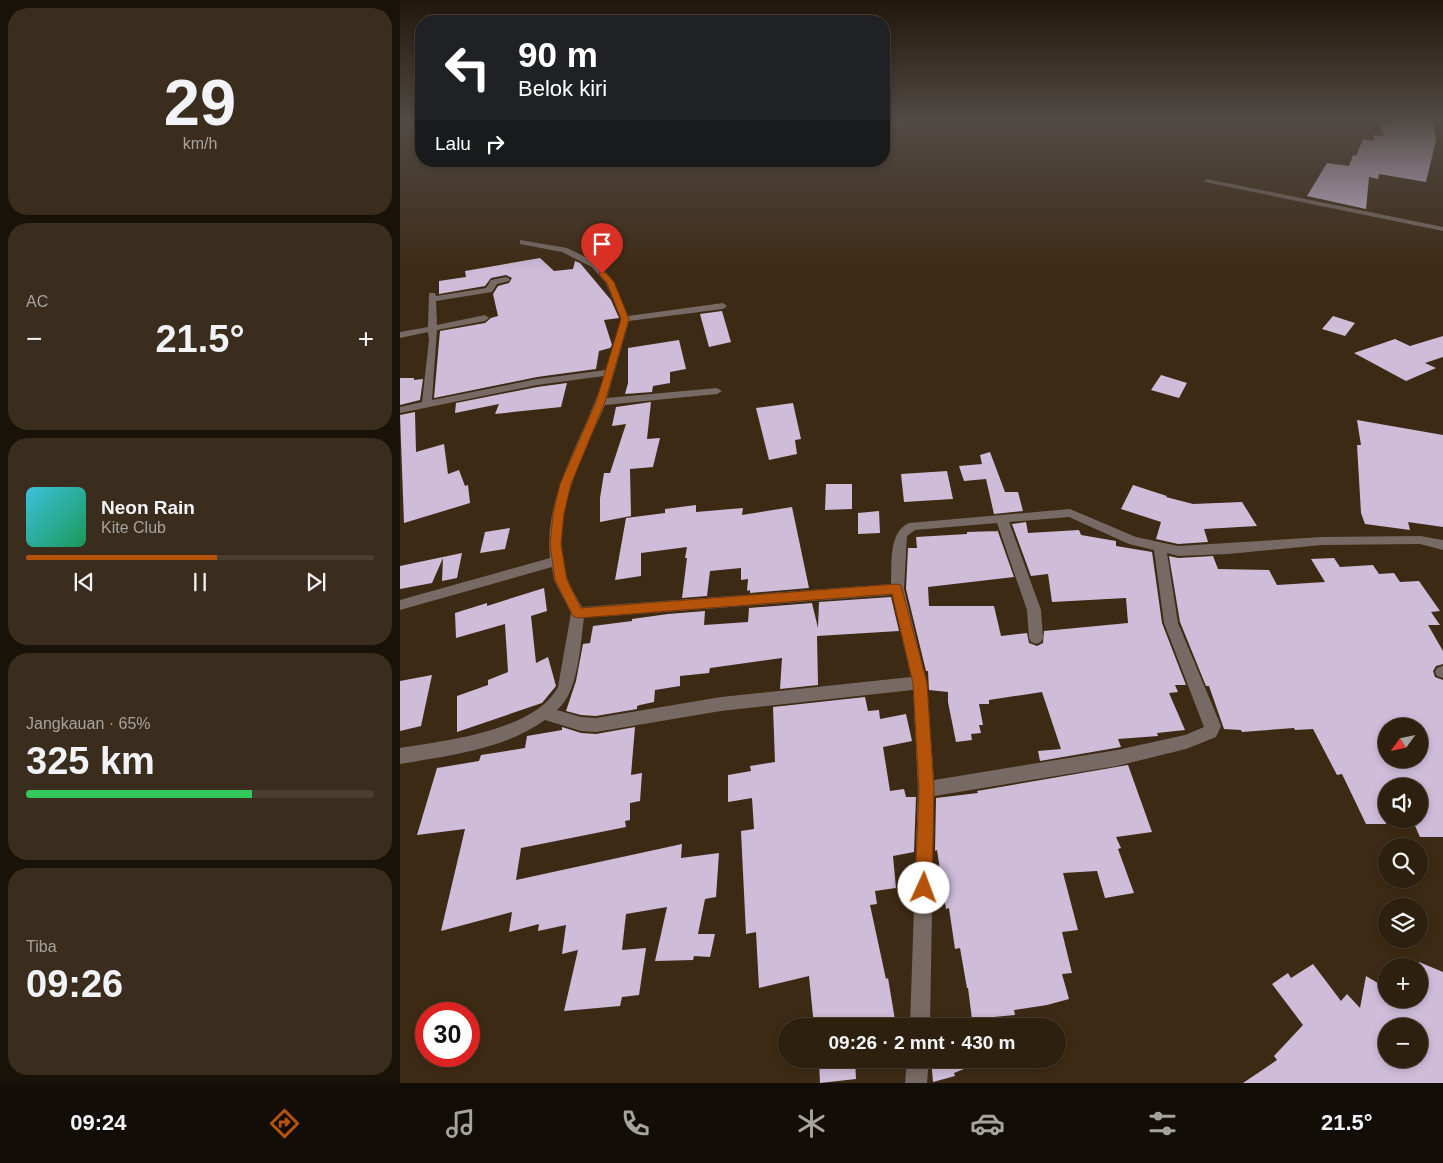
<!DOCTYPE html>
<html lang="id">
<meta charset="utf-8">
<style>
body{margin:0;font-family:Helvetica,sans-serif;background:#3a2d1d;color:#f1f3f6;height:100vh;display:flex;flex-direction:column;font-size:19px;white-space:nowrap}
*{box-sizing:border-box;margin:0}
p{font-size:16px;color:#a7a39e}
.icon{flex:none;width:28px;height:28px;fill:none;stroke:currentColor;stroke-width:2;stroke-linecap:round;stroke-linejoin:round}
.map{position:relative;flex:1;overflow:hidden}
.sheet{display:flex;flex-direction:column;gap:8px;padding:8px;background:#191208;width:400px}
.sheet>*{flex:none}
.hud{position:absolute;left:15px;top:15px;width:475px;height:152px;border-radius:20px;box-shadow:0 2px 8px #0003,0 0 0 1px #493e2f;background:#202124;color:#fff;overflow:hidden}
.needle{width:32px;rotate:237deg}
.buttons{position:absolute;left:978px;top:718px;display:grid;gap:10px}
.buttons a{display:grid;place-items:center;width:50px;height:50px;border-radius:50%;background:#2e200f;box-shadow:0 2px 8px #0003,0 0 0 1px #493e2f;font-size:25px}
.speed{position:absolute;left:15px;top:1002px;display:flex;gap:10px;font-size:25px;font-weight:700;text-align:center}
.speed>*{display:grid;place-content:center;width:65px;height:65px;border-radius:50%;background:#2e200f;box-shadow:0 2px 8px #0003,0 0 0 1px #493e2f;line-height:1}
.speed .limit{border:8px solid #d22;background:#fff;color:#111}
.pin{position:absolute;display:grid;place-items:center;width:42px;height:42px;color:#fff;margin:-51px -21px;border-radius:50% 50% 50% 0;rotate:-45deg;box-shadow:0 0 5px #0007}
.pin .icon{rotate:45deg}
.me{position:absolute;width:55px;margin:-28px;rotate:2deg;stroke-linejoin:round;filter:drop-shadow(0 0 4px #0008)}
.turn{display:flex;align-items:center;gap:18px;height:105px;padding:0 20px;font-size:22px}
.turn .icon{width:65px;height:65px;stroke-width:2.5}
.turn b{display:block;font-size:35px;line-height:42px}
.then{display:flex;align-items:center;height:48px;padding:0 20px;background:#0003;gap:10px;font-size:19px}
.big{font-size:38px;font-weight:700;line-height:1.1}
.sheet .card{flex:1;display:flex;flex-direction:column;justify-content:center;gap:8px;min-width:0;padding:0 18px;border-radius:20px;background:#3a2d1d}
.sheet .dial{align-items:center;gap:0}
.dial b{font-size:65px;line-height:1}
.song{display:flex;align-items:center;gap:15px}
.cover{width:60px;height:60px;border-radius:8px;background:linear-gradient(135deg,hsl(190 70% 55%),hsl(150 70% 35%))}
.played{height:5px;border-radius:2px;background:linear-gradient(90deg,#b45309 55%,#493e2f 55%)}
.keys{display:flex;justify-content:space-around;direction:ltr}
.heat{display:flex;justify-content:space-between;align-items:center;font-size:28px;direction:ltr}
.charge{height:8px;border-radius:4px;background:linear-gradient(90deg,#34c759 65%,#493e2f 0)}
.trip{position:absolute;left:378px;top:1018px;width:288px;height:50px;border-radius:25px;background:#2e200f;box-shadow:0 2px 8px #0003,0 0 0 1px #493e2f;font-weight:700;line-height:50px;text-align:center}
.menu{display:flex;height:80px;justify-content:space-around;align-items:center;background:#120d06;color:#a7a39e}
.menu .icon{width:35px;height:35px}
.menu .current{color:#b45309}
.menu b{font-size:22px;color:#f1f3f6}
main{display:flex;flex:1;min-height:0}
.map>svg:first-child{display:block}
.building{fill:#cebcd9;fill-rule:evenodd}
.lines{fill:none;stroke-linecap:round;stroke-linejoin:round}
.minor{fill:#776963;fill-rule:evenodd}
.route{fill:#b45309;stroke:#753606}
</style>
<main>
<section class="sheet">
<div class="card dial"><b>29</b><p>km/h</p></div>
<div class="card"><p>AC</p>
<div class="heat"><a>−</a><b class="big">21.5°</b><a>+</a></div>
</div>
<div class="card">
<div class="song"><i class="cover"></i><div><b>Neon Rain</b><p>Kite Club</p></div></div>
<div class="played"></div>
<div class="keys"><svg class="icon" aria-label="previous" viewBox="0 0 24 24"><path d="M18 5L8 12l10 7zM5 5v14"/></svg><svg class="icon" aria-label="pause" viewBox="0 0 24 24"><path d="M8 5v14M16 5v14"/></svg><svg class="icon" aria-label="next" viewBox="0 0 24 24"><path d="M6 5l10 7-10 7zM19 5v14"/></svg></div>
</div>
<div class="card"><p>Jangkauan · 65%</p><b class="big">325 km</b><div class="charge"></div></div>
<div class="card"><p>Tiba</p><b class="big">09:26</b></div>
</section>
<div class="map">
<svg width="1043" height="1083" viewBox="0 0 1043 1083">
<rect width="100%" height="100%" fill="#3d2a14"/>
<!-- building -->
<g class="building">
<polygon points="995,121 1033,121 1036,140 1026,182 979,174 978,179 969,177 966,209 907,196 927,163 949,166 953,155 956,156 963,139 975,141 973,135 984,136 979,123 995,125"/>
<polygon points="140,258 154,271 173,269 175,261 180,263 211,300 219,318 204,320 212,345 210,348 199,351 196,369 137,377 34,398 40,331 85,323 91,318 98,316 93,294 98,286 109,283 112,278 106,275 91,278 85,286 39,294 39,281 66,277 65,271"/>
<polygon points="322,311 331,342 309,347 300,314"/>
<polygon points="933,316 955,323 945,336 922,329"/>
<polygon points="1043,336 1043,357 1025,363 1036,368 1006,381 954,353 995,339 1010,346"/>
<polygon points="279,340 286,369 270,372 270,383 253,386 252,392 225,394 228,383 228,348"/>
<polygon points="761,375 787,383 779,398 751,390"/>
<polygon points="0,378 14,378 14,380 23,379 20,400 0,405"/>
<polygon points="167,383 161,407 95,414 99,404 55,413 56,403 137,387"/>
<polygon points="251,402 247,439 260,438 253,467 230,469 231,516 200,522 200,498 204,473 210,473 226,424 212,426 216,407"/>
<polygon points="393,403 401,439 395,440 397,454 369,460 356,408"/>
<polygon points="15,412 16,452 44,444 48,474 59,470 65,486 68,485 70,503 4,523 0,415"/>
<polygon points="957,420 1043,435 1043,527 1008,522 1010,530 965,524 961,513 957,445 961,445"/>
<polygon points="590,452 605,492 618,492 623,511 594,514 586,479 564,481 559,466 582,464 580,455"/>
<polygon points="547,471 553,499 504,502 501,474"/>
<polygon points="426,484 452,484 452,509 425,510"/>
<polygon points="733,485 767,496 766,497 793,504 842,502 857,526 804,529 808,542 778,544 756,539 761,522 721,509"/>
<polygon points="296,505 296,512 343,508 342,515 392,507 409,588 350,593 350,590 347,591 348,579 341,580 341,568 310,571 307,596 282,598 287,558 285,558 287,547 241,553 241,576 215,580 226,518 265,513 265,509"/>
<polygon points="479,511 480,533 458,534 458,513"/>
<polygon points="626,522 628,533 679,530 681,535 716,541 716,546 752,552 762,623 786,685 775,685 778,692 769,693 785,730 757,733 758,736 718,739 721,747 640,761 638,751 661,749 642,692 589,700 589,704 579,704 583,725 579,725 581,733 571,734 572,740 556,742 548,702 548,692 529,690 528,671 526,671 506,589 508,548 517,548 516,537 567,534 567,532 598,531 597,529 614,577 528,587 529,606 594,606 601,636 627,633 629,643 637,646 643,643 644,631 728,623 726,598 652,602 648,574 631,576 612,524"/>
<polygon points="110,528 105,549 80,553 85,532"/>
<polygon points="62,553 57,578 42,581 43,558 32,583 0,589 0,566"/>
<path d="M 769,556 L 778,558 L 813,556 L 818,569 L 869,570 L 877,585 L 925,582 L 911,559 L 934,558 L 940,567 L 973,565 L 979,574 L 994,573 L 1000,582 L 1019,581 L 1040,611 L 1031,612 L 1040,625 L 1028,625 L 1043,651 L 1043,664 L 1036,666 L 1033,671 L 1035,677 L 1043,680 L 1043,837 L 1020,837 L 1012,819 L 1019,819 L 1019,786 L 986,786 L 986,824 L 966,824 L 942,774 L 937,775 L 913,729 L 895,730 L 894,728 L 842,732 L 841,730 L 824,729 L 809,686 L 806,686 L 780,622 ZM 1019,725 L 1019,759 L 986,759 L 986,726 Z"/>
<polygon points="144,588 147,611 131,616 136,663 148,657 156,686 142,703 57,732 57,696 88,685 88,680 108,672 105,624 56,638 55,613 87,603 87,606"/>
<polygon points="491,597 499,631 417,636 418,685 380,689 382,658 310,668 309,673 280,676 280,686 255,690 254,702 240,705 237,706 237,709 196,716 181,715 166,711 176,681 183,644 190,643 193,626 232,621 232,619 268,614 305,611 304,625 348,622 349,608 412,603 418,628 419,602"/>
<polygon points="32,675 21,726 0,731 0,681"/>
<polygon points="465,697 468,711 479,710 480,719 506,714 512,741 483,747 490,791 504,789 506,797 516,797 514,852 493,856 496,888 475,891 477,904 470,905 486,979 488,978 496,1026 414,1026 409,976 359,988 356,932 346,934 341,831 354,829 352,798 328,802 328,775 351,771 350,766 375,762 373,707"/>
<polygon points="162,727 181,733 196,734 235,727 231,775 242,773 240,801 230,803 230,820 225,821 226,827 121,848 116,880 282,844 281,858 319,853 316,897 305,899 298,934 315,934 310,957 294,956 293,960 255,961 267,907 226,914 222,950 246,948 239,995 222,997 220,1006 164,1011 178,950 162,954 166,925 138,931 139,924 109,932 112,912 41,931 65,829 17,835 37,768 79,761 81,755 125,748 127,736 162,730"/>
<polygon points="728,765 752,832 716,837 721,848 718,849 734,893 705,898 697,871 663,873 678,930 662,932 672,973 662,974 669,999 647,1005 614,1010 615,1015 572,1019 568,988 567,988 560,948 555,949 549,908 546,909 537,850 535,851 536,798 578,793 577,791"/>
<path d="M 1019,962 L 1043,972 L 1043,1083 L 843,1083 L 877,1060 L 874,1056 L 903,1025 L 872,984 L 888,973 L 891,978 L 913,964 L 941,1001 L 947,994 L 960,1008 L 966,976 L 986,988 L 986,999 L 1019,999 ZM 986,1026 L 1019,1026 L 1019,1059 L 986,1059 Z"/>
<polygon points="437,1059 455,1059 456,1079 420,1083 419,1062"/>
<polygon points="531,1059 589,1059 554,1073 555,1076 533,1082"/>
</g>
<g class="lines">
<!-- minor -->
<g class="minor">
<polygon points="807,179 1043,227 1043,231 805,182 804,181"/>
<path d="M 120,240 L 167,248 L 198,263 L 214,282 L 228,316 L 323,303 L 327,306 L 323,309 L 229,321 L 207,398 L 317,388 L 322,391 L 317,394 L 205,405 C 183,456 146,523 168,580 C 171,589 177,598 182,607 L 491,584 C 492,565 488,532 509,523 L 670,509 L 736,537 L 778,546 L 922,537 L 1020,536 L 1043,540 L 1043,550 L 1020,544 L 922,545 L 828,554 L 778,556 L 767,553 L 778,623 L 821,726 L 816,737 L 786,749 L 717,766 L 534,796 L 530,1026 L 510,1026 L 518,789 L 513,690 L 321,711 L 196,732 L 181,731 L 145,720 C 103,750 50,755 0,764 L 0,748 C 44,741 135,731 158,687 L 171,613 L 154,580 L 152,567 L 0,610 L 0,600 L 150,558 C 143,493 186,436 204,376 L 137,385 L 0,413 L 0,407 L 22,402 L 29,340 L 28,332 L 0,338 L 0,332 L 28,327 L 29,293 L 35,293 L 36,296 L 86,288 L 91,280 L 106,277 L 110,279 L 109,281 L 97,284 L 92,292 L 36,301 L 37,325 L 85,315 L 89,318 L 85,321 L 37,330 L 32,400 L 137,379 L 206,370 L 221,319 L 206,283 L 192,267 L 162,252 L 120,244 ZM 669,517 L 729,544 L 754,550 L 764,623 L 804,727 L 785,735 L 717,750 L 534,780 L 527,683 L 504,589 L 507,536 L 515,530 L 597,523 L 627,610 L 629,638 L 631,642 L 636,644 L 641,642 L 643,638 L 641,610 L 609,522 ZM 492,595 L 511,677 L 321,697 L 196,718 L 181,717 L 157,710 C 179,692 180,645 184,618 Z"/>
<polygon points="1042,666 1043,666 1043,678 1037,676 1035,672 1037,668"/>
<polygon points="507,1059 529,1059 527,1083 505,1083"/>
</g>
</g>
<!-- sky -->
<linearGradient id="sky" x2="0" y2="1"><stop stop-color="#22170b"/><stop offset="0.44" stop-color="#514a45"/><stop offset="1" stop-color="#514a45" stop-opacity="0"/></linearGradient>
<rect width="1043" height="273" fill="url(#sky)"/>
<!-- route -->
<polygon class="route" points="200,272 205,272 214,282 229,319 205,402 171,484 164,514 161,544 167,580 181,608 497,584 501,585 527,683 534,789 532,888 529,894 524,896 518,894 515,888 519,789 513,683 492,594 178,618 173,616 155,580 150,544 153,514 160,484 196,402 221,319 207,283 199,274"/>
</svg>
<div class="buttons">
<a><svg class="needle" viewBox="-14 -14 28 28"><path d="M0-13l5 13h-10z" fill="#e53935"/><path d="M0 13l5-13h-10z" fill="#a7a39e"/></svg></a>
<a><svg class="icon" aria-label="sound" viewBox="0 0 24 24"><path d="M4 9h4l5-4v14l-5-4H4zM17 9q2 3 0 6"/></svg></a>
<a><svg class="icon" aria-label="search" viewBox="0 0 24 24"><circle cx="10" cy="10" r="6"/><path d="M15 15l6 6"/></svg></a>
<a><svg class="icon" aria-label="layers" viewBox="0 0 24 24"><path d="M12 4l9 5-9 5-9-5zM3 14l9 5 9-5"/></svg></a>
<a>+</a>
<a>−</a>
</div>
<div class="speed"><div class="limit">30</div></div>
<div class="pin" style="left:202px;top:274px;background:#d93025"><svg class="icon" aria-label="arrive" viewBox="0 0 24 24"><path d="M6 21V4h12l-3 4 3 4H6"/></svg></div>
<svg class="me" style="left:524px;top:888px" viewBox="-20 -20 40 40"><circle r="19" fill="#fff"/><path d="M0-13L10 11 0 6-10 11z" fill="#b45309"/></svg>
<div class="trip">09:26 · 2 mnt · 430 m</div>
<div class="hud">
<div class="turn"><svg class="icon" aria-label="left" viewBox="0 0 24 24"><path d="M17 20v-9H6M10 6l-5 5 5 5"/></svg><div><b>90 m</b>Belok kiri</div></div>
<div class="then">Lalu<svg class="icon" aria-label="right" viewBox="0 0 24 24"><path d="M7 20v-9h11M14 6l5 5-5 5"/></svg></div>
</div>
</div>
</main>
<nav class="menu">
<b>09:24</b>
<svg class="icon current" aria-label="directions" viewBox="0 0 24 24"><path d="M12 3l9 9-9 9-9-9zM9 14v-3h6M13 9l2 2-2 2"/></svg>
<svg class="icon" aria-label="music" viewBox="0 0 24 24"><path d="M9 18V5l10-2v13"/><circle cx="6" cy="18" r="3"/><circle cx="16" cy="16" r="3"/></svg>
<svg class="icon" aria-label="phone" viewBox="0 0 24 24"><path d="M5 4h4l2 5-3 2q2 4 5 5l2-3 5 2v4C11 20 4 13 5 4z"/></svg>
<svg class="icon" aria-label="climate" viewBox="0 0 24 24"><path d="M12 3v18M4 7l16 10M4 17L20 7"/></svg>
<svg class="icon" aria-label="car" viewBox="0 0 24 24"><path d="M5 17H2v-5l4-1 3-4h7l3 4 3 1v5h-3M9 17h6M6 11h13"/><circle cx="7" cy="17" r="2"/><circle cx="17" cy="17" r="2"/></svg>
<svg class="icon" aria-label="filters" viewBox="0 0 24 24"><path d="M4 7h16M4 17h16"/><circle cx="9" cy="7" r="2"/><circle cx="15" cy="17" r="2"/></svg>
<b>21.5°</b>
</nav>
